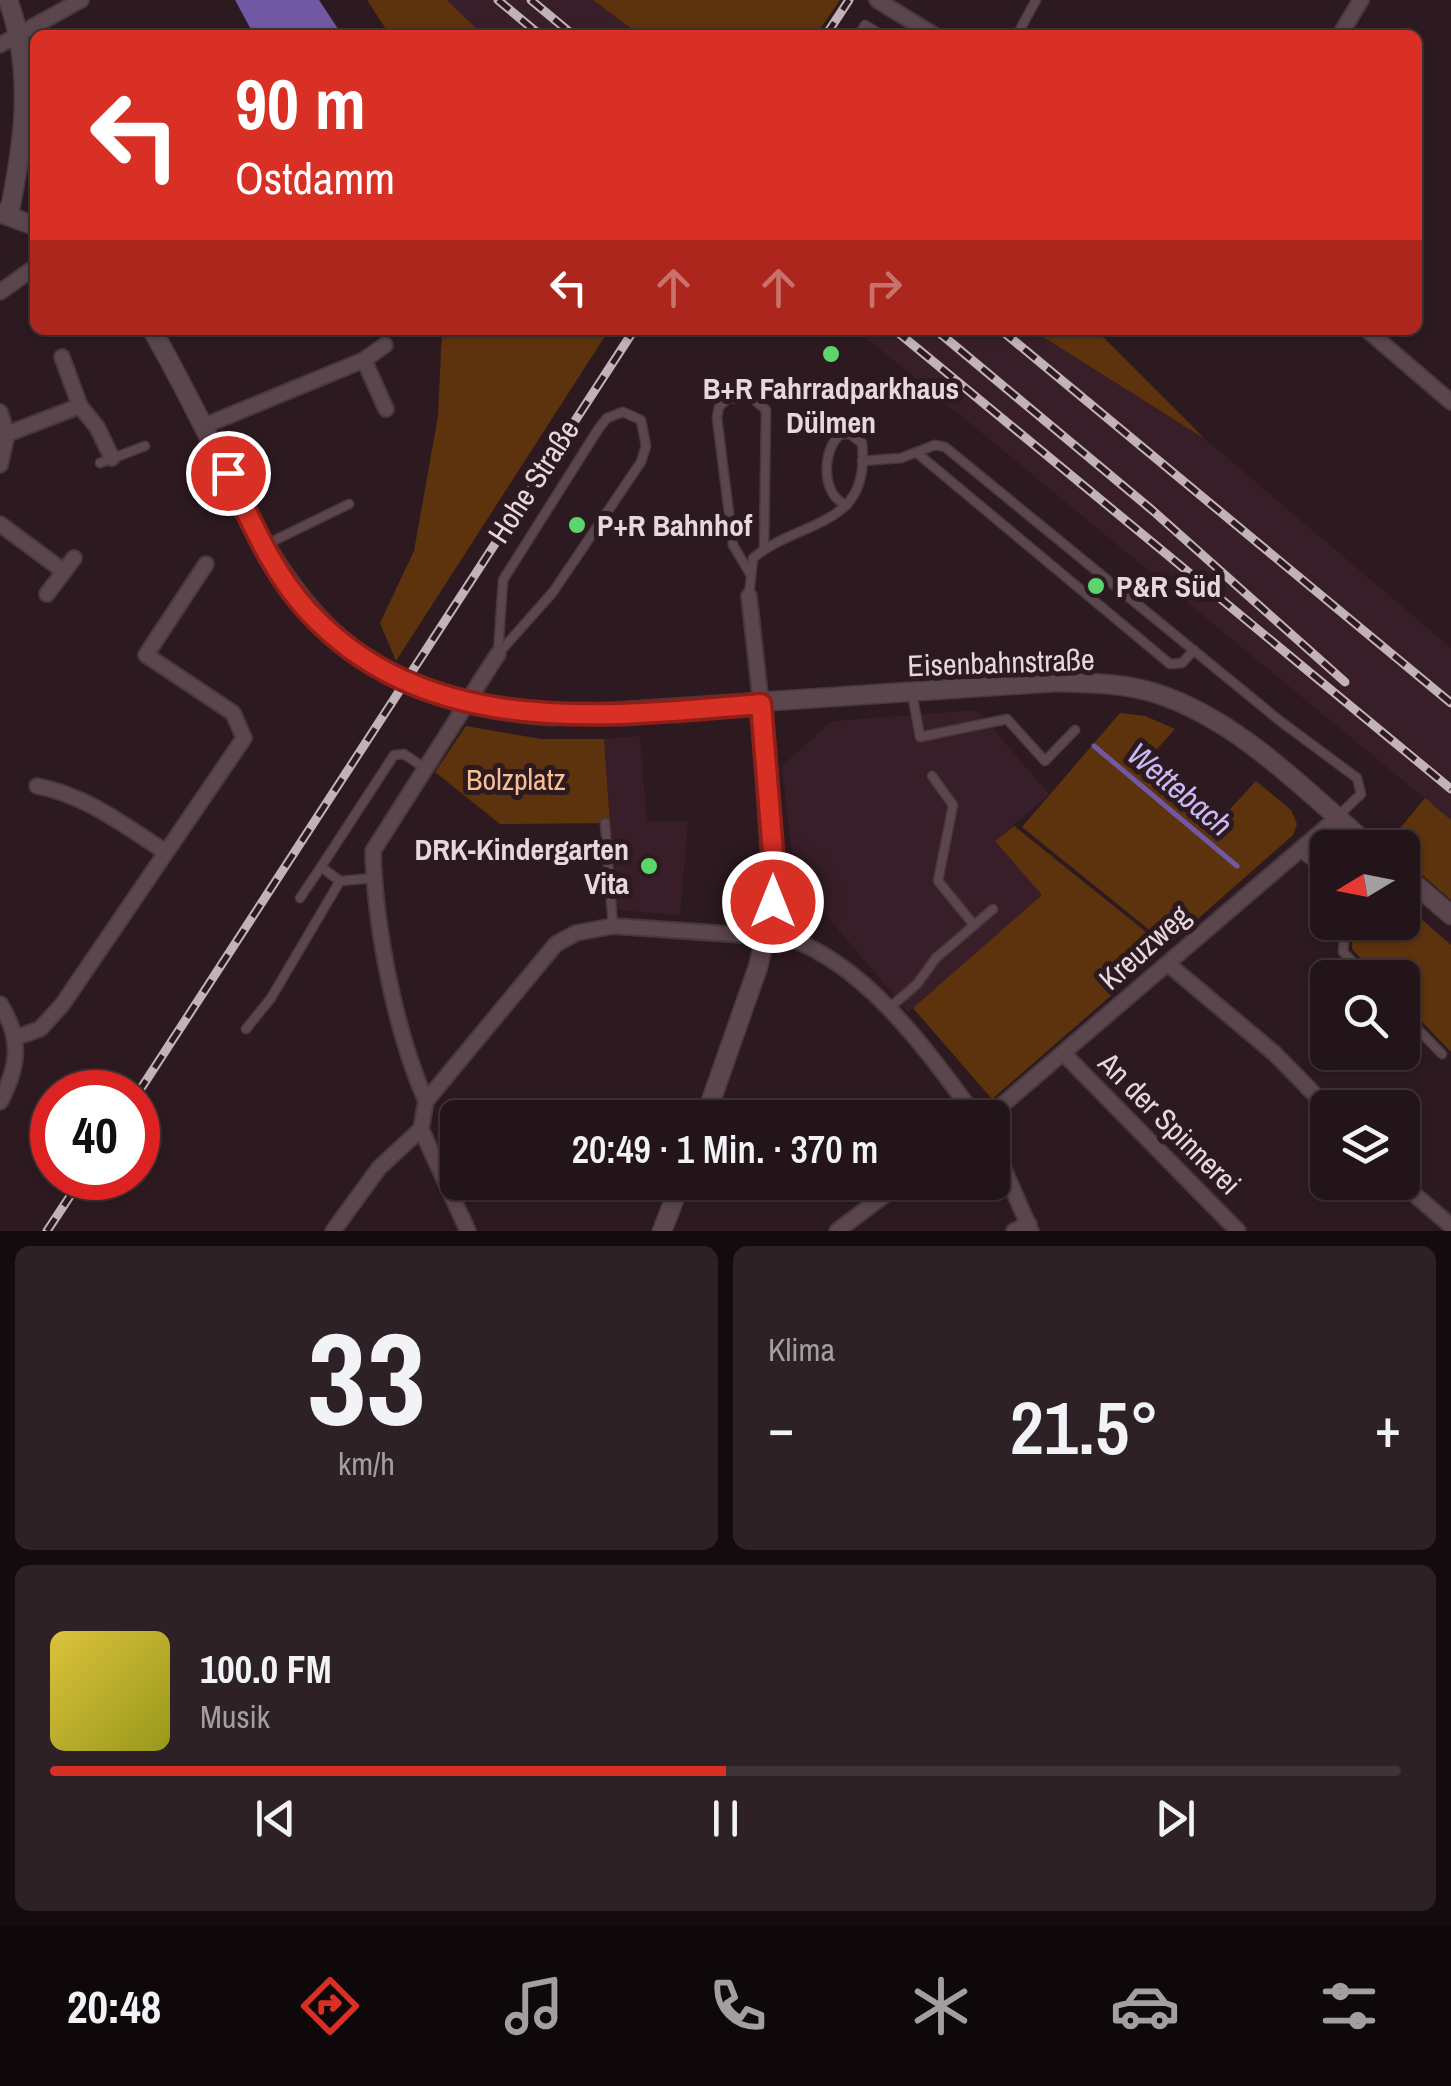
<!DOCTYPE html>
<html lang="de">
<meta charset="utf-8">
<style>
body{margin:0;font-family:"Archivo Narrow",sans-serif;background:#2e2125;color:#f1f3f6;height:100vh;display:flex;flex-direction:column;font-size:38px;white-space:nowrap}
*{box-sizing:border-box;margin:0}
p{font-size:32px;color:#a29ea2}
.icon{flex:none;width:55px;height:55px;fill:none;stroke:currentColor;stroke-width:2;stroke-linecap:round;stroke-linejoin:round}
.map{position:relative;height:1231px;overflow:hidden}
.sheet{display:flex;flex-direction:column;gap:15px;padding:15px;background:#130b0d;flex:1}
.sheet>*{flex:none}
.hud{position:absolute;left:30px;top:30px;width:1392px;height:305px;border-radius:15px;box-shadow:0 2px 8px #0004,0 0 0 2px #3f3337;background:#d93025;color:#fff;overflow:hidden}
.needle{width:65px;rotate:260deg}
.controls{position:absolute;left:1310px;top:830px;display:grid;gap:20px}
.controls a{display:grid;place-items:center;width:110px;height:110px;border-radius:15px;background:#221418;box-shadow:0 2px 8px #0004,0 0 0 2px #3f3337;font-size:50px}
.speed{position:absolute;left:30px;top:1070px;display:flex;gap:20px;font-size:50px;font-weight:700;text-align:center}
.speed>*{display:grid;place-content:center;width:130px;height:130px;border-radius:50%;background:#221418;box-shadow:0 2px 8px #0004,0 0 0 2px #3f3337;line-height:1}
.speed .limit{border:15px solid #d22;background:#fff;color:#111}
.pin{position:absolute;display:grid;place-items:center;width:85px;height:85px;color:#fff;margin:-42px;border:5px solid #fff;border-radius:50%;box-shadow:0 2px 10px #0007}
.me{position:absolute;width:110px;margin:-55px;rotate:0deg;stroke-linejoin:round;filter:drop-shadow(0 0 8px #0008)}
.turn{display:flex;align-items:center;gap:35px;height:210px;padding:0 40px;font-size:45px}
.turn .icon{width:130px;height:130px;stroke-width:2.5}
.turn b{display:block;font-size:70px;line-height:85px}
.lanes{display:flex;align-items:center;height:95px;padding:0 40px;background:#0003;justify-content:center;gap:50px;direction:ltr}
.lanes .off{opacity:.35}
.big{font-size:75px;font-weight:600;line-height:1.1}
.sheet .widget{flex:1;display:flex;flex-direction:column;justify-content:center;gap:15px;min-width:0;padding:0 35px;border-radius:15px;background:#2e2125}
.sheet .dial{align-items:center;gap:0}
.dial b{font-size:130px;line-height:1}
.song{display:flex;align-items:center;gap:30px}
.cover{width:120px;height:120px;border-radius:15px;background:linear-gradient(135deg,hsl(50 70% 55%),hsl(60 70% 35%))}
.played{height:10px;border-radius:5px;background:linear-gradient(90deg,#d93025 50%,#3f3337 50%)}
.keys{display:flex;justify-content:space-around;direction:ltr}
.heat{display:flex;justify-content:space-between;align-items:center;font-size:55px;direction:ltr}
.sheet .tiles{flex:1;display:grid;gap:15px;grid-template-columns:1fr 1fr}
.widget:last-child{grid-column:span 2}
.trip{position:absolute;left:440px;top:1100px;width:570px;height:100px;border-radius:15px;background:#221418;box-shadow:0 2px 8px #0004,0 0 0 2px #3f3337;font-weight:600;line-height:100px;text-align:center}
.tabs{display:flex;height:160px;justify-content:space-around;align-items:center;background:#0e080a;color:#a29ea2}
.tabs .icon{width:70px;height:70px}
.tabs .on{color:#d93025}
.tabs b{font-size:45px;color:#f1f3f6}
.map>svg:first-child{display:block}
.built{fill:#381e28}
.green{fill:#5d330d}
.water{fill:#7158a2}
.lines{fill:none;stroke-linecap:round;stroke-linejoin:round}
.stream{stroke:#7158a2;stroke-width:5}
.service-casing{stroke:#46383c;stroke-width:11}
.minor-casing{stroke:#46383c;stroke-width:18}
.tertiary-casing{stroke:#46383c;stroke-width:21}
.service{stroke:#5c464d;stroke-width:8}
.minor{stroke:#5c464d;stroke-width:14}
.tertiary{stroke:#5c464d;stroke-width:18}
.rail-casing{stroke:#c2b3b8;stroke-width:9}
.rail{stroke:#2d1a20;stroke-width:5;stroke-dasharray:15;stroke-linecap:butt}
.minor-bridge-casing{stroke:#46383c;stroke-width:18;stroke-linecap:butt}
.minor-bridge{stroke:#5c464d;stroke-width:14}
.route-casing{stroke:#8d1f18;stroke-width:25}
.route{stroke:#d93025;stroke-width:18}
.poi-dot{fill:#5cd56d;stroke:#2d1a20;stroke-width:4}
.labels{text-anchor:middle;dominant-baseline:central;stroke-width:10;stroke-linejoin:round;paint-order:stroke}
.poi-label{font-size:30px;font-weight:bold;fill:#e6d8dc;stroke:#2d1a20;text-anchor:start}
.street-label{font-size:30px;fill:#e6d8dc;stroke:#2d1a20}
.park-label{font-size:30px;fill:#f9bf94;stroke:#2d1a20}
.water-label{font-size:32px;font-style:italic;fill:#cbb9f7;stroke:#2d1a20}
</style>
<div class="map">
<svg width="1451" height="1231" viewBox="0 0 1451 1231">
<rect width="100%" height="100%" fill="#2d1a20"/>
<!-- built -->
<g class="built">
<polygon points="447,0 593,0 640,35 483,35"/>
<polygon points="857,330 1032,330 1205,439 1451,648 1451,820"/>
<polygon points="977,710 1049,794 995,841 1043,895 908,1012 794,877 782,766 832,721"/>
<polygon points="640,736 647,822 688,822 680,915 617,910 604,739"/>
</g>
<!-- green -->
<g class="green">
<polygon points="367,0 447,0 483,35 390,35"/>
<polygon points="593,0 840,0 816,35 640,35"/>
<polygon points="442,330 609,330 396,661 380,623 414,551 438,416"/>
<polygon points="1032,330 1096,330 1205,439 1040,335"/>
<polygon points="1120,713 1145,716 1175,729 1148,759 1218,822 1256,781 1291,810 1297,824 1293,835 1168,945 1022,827"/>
<polygon points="466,726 541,739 604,739 610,823 500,824 435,772"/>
<polygon points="1425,798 1451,820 1451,900 1403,858 1402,848 1387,844"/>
<polygon points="1014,826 1166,948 992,1099 913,1008 1042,895 995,841"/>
<polygon points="1403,903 1451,945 1451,1052 1403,1002 1402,978 1379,977 1352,949 1354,923 1402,922"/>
</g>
<!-- water -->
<polygon class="water" points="235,0 319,0 342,35 254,35"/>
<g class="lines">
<!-- stream -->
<polyline class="stream" points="1094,746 1237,866"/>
<!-- service casing -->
<g class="service-casing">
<g id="service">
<polyline points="859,35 865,25 881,35"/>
<polyline points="1017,35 1036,0"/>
<polygon points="623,412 641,420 646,446 641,462 553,592 498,654 503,580 599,428 607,418"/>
<polyline points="917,453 1170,664 1182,663 1194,650"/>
<polyline points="862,461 901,458 935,445 945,447 1280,721 1357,778 1361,794 1337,817"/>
<polyline points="100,463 145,446"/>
<polyline points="267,544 349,504"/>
<polyline points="749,572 733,545 717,418 719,407 727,399 750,396 766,410 764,549"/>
<path d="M 749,596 L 753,558 C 802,518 871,529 862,443 L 850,434 L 841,434 C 822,448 820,496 847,505"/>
<polyline points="912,693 920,737 1007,719 1045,761 1075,730"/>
<polyline points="932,776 953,805 938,881 974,925"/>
<polyline points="605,823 613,926"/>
<polyline points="1298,851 1328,874"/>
<polyline points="374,878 340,881 321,867 394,755 404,754 426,769"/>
<polyline points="300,898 321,867"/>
<polyline points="1346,922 1343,952 1368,978"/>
<polyline points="887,1010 917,984 936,958 993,909"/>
<polyline points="1402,1013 1442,1054"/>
<polyline points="246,1029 271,998 340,881"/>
</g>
</g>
<!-- minor casing -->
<g class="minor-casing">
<g id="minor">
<polyline points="877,0 934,35"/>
<polyline points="1340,35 1361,0"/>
<polyline points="0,45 81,0"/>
<polyline points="0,292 35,267"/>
<polyline points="1367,330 1451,402"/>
<polyline points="62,357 80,406"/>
<polyline points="364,360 385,345"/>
<polyline points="0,412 7,434 0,465"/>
<polyline points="206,425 364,360 386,409"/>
<polyline points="7,434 80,406 97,427 112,458"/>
<polyline points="0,524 62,570"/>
<polyline points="47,594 74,558"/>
<polyline points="749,596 761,704"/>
<polyline points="478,685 498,654"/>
<path d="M 37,786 C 85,795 124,825 164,851"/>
<polyline points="1168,964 1274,1053 1328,1108"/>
<path d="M 0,1004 C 22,1038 19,1066 0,1102"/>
<polyline points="17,1037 40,1029 62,1005 244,738 233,713 146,655 206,564"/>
<polyline points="1063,1053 1238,1231"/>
<path d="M 426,1101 C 395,1031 375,927 373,851 L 455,722"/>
<polyline points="987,1118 1337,818"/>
<polyline points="421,1129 468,1231"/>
<polyline points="992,1142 1031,1231"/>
<polyline points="1400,1182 1451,1226"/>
<path d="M 333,1231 L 379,1168 L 421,1129 L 426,1101 L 556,944 L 576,933 L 613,926 L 788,938 C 868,966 927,1051 977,1118"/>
<polyline points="837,1231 902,1182"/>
<polyline points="1014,1231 1029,1224"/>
</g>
</g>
<!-- tertiary casing -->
<g class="tertiary-casing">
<g id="tertiary">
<path d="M 8,0 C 34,72 24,142 9,214"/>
<polyline points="0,213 35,226"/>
<path d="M 152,330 C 265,523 285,697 551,716 L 1056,682 C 1089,683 1123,683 1155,693 C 1238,719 1307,792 1372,848"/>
<polyline points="1402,873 1451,915"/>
<polyline points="705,1118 758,967 773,902 761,704"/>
<polyline points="662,1231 681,1182"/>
</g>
</g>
<!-- service -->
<use href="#service" class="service"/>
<!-- minor -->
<use href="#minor" class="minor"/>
<!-- tertiary -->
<use href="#tertiary" class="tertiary"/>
<!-- rail casing -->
<g class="rail-casing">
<g id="rail">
<polyline points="498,0 540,35"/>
<polyline points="531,0 573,35"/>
<polyline points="826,35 849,0"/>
<polyline points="895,330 1451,789"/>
<polyline points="936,330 1152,510 1345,682"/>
<polyline points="1001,330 1451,703"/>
<polyline points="138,1093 634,330"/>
<polyline points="47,1231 82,1178"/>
</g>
</g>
<!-- rail -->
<use href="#rail" class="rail"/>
<!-- minor-bridge casing -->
<g class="minor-bridge-casing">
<polyline id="minor-bridge" points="455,722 478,685"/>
</g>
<!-- minor-bridge -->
<use href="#minor-bridge" class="minor-bridge"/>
</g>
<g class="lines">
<!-- route casing -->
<g class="route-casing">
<path id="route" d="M 228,473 C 251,521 272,572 308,611 C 427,740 604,717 761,704 L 774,865 L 773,902"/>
</g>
<!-- route -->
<use href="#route" class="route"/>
</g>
<!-- markers -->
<g class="poi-dot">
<circle cx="831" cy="354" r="10"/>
<circle cx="577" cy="525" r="10"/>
<circle cx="1096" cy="586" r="10"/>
<circle cx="649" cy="866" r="10"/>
</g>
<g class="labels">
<!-- poi labels -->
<g class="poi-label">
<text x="831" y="388" text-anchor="middle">B+R Fahrradparkhaus<tspan x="831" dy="34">Dülmen</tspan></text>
<text x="597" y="525">P+R Bahnhof</text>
<text x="1116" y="586">P&amp;R Süd</text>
<text x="629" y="849" text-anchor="end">DRK-Kindergarten<tspan x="629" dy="34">Vita</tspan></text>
</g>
<!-- street labels -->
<g class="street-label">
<text transform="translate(533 481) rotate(-57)">Hohe Straße</text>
<text transform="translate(1001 662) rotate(-2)">Eisenbahnstraße</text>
<text transform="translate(1144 947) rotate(-42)">Kreuzweg</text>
<text transform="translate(1170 1123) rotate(45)">An der Spinnerei</text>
</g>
<!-- park labels -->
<g class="park-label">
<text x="516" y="779">Bolzplatz</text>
</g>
<!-- water labels -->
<g class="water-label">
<text transform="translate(1180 789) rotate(40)">Wettebach</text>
</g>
</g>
</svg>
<div class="controls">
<a><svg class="needle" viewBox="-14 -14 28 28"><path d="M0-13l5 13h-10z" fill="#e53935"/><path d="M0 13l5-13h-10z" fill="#a29ea2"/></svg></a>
<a><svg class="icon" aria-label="search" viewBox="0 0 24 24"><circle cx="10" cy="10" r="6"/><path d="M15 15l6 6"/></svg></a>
<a><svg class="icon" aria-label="layers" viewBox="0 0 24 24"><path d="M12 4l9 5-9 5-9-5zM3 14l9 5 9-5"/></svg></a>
</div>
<div class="speed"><div class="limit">40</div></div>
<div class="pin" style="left:228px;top:473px;background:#d93025"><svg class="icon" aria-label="arrive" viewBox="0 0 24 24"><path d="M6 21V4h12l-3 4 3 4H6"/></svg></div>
<svg class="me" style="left:773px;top:902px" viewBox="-20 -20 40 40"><circle r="17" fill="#d93025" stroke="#fff" stroke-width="3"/><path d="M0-11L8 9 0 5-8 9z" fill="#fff"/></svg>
<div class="trip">20:49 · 1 Min. · 370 m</div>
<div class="hud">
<div class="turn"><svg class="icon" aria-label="left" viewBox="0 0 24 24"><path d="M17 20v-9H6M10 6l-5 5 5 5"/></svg><div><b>90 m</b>Ostdamm</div></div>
<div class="lanes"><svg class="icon" aria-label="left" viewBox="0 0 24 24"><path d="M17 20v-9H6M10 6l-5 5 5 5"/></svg><svg class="icon off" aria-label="ahead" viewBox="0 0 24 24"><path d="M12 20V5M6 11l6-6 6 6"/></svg><svg class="icon off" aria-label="ahead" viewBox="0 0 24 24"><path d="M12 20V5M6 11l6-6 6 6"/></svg><svg class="icon off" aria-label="right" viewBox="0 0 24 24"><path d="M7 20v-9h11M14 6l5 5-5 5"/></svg></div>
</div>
</div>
<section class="sheet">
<div class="tiles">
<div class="widget dial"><b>33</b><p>km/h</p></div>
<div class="widget"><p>Klima</p>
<div class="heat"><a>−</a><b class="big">21.5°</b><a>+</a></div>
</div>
<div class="widget">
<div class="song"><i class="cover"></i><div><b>100.0 FM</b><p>Musik</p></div></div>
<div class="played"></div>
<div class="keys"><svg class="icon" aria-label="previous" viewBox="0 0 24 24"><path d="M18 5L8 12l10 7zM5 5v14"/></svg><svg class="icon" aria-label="pause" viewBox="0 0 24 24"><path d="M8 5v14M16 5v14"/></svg><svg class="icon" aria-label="next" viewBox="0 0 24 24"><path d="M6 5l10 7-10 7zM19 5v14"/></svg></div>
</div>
</div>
</section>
<nav class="tabs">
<b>20:48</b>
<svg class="icon on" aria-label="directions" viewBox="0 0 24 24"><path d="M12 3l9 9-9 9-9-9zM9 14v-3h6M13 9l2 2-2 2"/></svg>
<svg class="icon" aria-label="music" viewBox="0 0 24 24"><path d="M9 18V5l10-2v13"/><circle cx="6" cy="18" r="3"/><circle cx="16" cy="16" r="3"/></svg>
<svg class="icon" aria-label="phone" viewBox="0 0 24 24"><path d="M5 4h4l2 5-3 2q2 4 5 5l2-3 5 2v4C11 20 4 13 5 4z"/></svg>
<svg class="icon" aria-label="climate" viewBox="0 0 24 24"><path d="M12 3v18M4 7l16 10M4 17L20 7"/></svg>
<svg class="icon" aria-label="car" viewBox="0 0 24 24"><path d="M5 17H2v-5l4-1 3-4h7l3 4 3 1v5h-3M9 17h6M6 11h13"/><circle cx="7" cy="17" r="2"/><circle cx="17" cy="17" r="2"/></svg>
<svg class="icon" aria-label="filters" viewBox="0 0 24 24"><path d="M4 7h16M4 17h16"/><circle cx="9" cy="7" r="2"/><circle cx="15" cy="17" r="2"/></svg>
</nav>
